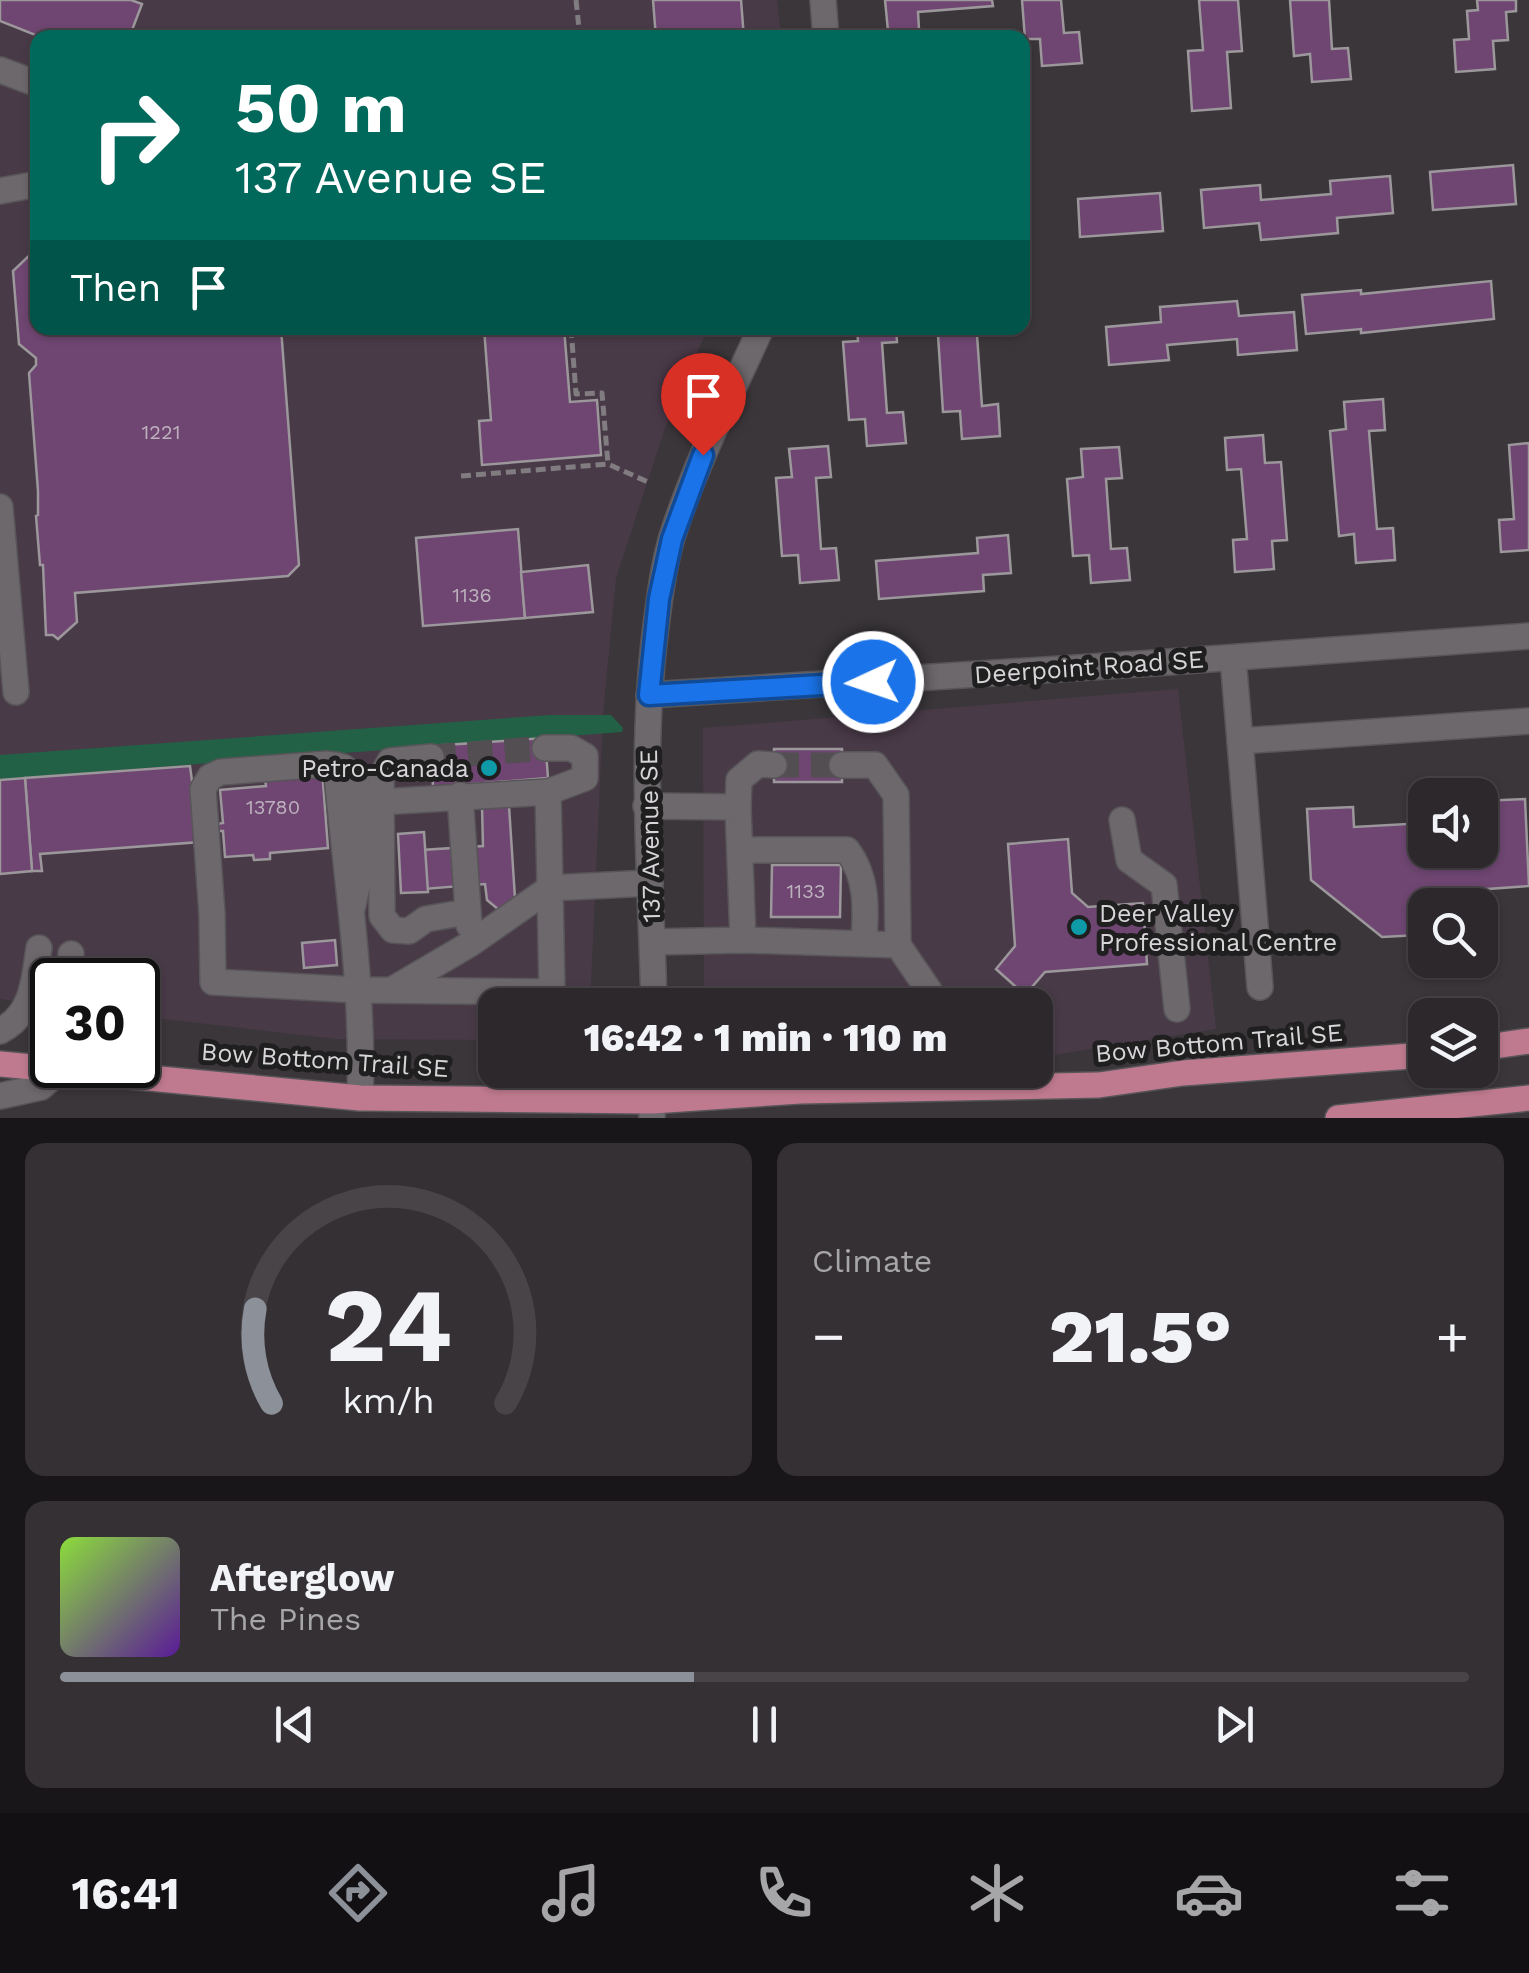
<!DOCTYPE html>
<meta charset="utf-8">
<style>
body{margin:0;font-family:"Work Sans",sans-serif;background:#343034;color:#f1f3f6;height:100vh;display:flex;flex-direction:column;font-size:38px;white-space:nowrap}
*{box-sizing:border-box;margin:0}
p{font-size:32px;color:#a6a6a9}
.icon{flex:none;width:55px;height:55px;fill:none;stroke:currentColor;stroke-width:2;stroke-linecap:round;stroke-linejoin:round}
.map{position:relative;height:1118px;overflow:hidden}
.side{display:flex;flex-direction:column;gap:25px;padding:25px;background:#181618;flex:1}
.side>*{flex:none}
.banner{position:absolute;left:30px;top:30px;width:1000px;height:305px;border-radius:20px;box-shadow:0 2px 8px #0004,0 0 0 2px #484448;background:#00695c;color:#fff;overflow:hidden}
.tools{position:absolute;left:1408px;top:778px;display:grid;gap:20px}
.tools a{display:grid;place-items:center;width:90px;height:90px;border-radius:20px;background:#2c282c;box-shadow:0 2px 8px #0004,0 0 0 2px #484448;font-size:50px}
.speed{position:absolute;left:30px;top:958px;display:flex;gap:20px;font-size:50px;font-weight:700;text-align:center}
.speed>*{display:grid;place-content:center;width:130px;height:130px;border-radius:50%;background:#2c282c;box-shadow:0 2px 8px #0004,0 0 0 2px #484448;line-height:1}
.speed .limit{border:5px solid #111;border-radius:15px;background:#fff;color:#111}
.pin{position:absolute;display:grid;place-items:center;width:85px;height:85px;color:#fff;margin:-102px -42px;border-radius:50% 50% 50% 0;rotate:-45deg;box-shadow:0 0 10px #0007}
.pin .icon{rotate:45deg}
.me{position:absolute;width:110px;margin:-55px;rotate:267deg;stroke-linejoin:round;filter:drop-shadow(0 0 8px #0008)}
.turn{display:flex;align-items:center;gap:35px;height:210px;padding:0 40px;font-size:45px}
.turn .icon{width:130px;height:130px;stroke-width:2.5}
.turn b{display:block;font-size:70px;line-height:85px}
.then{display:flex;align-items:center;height:95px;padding:0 40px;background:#0003;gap:20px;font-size:38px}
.big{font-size:75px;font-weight:800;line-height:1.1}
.side .card{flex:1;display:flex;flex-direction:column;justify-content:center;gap:15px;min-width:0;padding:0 35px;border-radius:20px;background:#343034}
.side .dial{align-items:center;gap:0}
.dial svg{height:260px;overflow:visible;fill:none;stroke:#484448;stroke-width:7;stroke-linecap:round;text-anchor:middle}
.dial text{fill:#f1f3f6;stroke:none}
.song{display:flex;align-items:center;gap:30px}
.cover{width:120px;height:120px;border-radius:15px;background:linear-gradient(135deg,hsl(90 70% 55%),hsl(270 70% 35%))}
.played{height:10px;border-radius:5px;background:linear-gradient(90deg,#8c9099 45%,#484448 45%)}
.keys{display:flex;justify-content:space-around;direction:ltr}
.heat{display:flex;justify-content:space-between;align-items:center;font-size:55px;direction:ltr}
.side .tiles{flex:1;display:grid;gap:25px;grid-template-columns:1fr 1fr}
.card:last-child{grid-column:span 2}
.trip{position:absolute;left:478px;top:988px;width:575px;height:100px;border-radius:20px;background:#2c282c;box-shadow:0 2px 8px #0004,0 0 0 2px #484448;font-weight:800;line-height:100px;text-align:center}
.tabs{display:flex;height:160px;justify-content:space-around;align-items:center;background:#121012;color:#a6a6a9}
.tabs .icon{width:70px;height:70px}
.tabs .current{color:#8c9099}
.tabs b{font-size:45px;color:#f1f3f6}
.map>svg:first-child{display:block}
.commercial{fill:#493a48}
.green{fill:#226146}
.building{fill:#6e4671;stroke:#9b979b;stroke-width:2.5}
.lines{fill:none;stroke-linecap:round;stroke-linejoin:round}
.minor-tunnel{stroke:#524e52;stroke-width:25;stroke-dasharray:25 12;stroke-linecap:butt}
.minor-casing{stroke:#585558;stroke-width:28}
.major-casing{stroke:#585558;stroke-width:28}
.path{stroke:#807c80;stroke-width:5;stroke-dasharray:10 5;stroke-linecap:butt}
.minor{stroke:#6c686c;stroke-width:25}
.major{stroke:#bf7a8f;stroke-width:25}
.route-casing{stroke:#114b97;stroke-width:25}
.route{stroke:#1a73e8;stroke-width:18}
.culture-dot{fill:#0f9aa8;stroke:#201f20;stroke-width:4}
.labels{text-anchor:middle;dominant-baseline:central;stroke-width:10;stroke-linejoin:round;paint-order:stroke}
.number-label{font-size:20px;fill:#bdb1be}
.street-label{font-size:25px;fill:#d7d5d8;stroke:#201f20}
.poi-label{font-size:25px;fill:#d7d5d8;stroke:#201f20;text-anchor:end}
</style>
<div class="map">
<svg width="1529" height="1118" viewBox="0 0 1529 1118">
<rect width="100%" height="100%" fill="#3a363a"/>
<!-- commercial -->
<g class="commercial">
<polygon points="0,0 777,0 781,37 38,38 38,328 708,328 670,413 616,578 603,714 590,1005 495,1005 495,1040 336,1039 138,1016 138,980 52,980 52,1006 0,999"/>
<polygon points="1178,689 1216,1029 1035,1058 1035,1005 704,1005 703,728"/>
</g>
<!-- green -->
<polygon class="green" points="550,715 611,715 623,728 622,732 0,779 0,755"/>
<!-- building -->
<g class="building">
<polygon points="0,0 131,0 142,4 129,38 43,38 0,21"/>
<polygon points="653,0 741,0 744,38 656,38"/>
<polygon points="885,0 992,0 993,6 918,12 919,29 888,31"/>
<polygon points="1022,0 1061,0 1064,33 1079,32 1082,63 1042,66 1040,39 1025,39"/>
<polygon points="1199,0 1238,0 1242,51 1227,52 1231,108 1192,111 1188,51 1203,50"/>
<polygon points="1290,0 1329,0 1332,49 1348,48 1351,79 1312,82 1310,54 1294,56"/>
<polygon points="1477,0 1516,0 1516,11 1506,12 1508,40 1493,41 1495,69 1456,72 1454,40 1469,39 1467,11 1478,10"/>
<polygon points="1513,165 1516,204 1433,210 1430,172"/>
<polygon points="1390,176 1393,213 1337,218 1338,233 1261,240 1259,223 1204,228 1201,190 1260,185 1261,200 1331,194 1330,181"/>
<polygon points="1160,193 1163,231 1080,237 1078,199"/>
<polygon points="38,216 38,328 281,328 299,565 288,576 75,593 77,622 58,639 53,635 46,635 43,565 40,565 36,516 38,515 38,491 29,373 36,365 36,358 19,344 13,271 34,251 31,224"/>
<polygon points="1491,281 1494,319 1361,333 1361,329 1306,334 1302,295 1361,290 1361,294"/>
<polygon points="1237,301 1239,316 1294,312 1297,350 1238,355 1237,339 1167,345 1169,360 1109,365 1106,327 1161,322 1160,307"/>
<polygon points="484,328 564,328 570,402 597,400 601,455 482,465 479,421 491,420"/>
<polygon points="857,328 896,328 897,342 882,343 887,413 903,412 906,443 867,446 865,419 849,420 843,342 858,341"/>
<polygon points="953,328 991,328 992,334 977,335 982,406 998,404 1000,436 962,439 960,411 943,412 938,335 954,334"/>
<polygon points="1383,399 1385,430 1369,431 1377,529 1393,528 1395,560 1356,563 1354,534 1339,536 1330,431 1346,429 1344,402"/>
<polygon points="1263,435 1265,463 1281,462 1287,540 1272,541 1274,569 1235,572 1233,540 1247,539 1241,469 1227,470 1225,438"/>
<polygon points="1529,443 1529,550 1501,552 1499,520 1514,519 1509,445"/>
<polygon points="828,446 831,477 816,478 821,549 836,548 839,580 800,583 798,555 782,556 776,478 792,477 789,449"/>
<polygon points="1119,447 1122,478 1106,479 1111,549 1127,548 1130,580 1091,583 1089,555 1073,556 1067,479 1083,477 1081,449"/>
<polygon points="518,529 525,618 423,626 416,538"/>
<polygon points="1008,535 1011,573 983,575 984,591 879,599 876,561 978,553 977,538"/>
<polygon points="588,565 593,612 525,618 521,572"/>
<polygon points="545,738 548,778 433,787 431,746"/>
<rect x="774" y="749" width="68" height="33"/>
<polygon points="190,766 192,781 195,781 200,842 40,854 42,871 32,871 25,778"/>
<polygon points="330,774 331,782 323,782 328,848 270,853 270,859 254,860 253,855 225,857 223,831 218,831 217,824 223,823 220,790 266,786 265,779"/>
<polygon points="25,778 32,871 0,874 0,780"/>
<polygon points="1525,799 1529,886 1474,890 1475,905 1425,905 1425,930 1419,930 1419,935 1382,937 1311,880 1307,809 1353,807 1354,827 1425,823 1425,850 1480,850 1480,801"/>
<polygon points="509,806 515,898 499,910 487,900 485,884 424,889 422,850 483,846 482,807"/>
<polygon points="424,832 428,892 401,893 398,834"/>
<polygon points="1068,839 1072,893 1088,907 1143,903 1147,964 1045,972 1025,995 996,969 1015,946 1008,844"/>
<polygon points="772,865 841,865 840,917 771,917"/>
<polygon points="335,940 337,965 304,968 302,943"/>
</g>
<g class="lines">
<!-- minor-tunnel -->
<g class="minor-tunnel">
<polyline points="431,757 545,748"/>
<polyline points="774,765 842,765"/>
</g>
<!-- minor casing -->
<g class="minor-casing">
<g id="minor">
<polyline points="823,0 826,38"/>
<polyline points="0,70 38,84"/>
<polyline points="0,191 38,184"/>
<polyline points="0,507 16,692"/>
<polyline points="1233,658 1240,741 1529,721"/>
<path d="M 649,695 C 942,678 1236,658 1529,636"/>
<polyline points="1240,741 1260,987"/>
<polyline points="431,757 390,761 381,777 382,916 393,930 409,931 426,919 467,912"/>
<path d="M 336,765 C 346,876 364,986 360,1098"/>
<polyline points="842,765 875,765 896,795 898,945"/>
<polyline points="460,795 469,925"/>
<polyline points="380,802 548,792 585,778 585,756 571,748 545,748"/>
<polyline points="646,806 738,807 743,940"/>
<polyline points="738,807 739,780 758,764 774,765"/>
<polyline points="1122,820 1129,860 1164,885 1177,1009"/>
<path d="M 740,850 L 847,850 C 868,878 866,909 864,942"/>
<polyline points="353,905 363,858 356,777 343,767 327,764 221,772 210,777 203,789 212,914 213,982 358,990 552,992 550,888 650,883"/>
<polyline points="653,942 743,940 898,945 930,992 931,1005"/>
<polyline points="69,980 71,954"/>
<polyline points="395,988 470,944 550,888 548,792"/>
<path d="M 654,1005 C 651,881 640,757 655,634 C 659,602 663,568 672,537 C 695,465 730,396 761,328"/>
<path d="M 0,1031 C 33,1014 34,981 39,948"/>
<polyline points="0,1096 41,1087 60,1070 60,1065"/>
<polyline points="652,1118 653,1070"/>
</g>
</g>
<!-- major casing -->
<g class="major-casing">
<g id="major">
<polyline points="1480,1048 1529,1041"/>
<polyline points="0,1064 360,1098 652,1101 800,1091 1099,1085 1183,1073 1425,1055"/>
<polyline points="732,1070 781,1086"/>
<polyline points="1338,1118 1529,1098"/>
</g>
</g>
<!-- path -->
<g class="path">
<polyline points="576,0 580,38"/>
<polyline points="571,328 576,394 602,393 608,464"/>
<polyline points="461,476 608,464 650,483"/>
</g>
<!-- minor -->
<use href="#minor" class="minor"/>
<!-- major -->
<use href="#major" class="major"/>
</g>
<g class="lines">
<!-- route casing -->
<g class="route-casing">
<polyline id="route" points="703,455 672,539 659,599 649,695 873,682"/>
</g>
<!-- route -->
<use href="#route" class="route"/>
</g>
<!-- markers -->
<g class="culture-dot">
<circle cx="489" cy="768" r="10"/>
<circle cx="1079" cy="927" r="10"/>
</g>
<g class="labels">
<!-- number labels -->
<g class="number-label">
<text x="161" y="432">1221</text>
<text x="472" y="595">1136</text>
<text x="273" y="807">13780</text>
<text x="806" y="891">1133</text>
</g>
<!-- street labels -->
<g class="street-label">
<text transform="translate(1089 667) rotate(-4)">Deerpoint Road SE</text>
<text transform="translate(650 836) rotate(-91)">137 Avenue SE</text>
<text transform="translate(1219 1043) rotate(-5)">Bow Bottom Trail SE</text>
<text transform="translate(325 1060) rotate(4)">Bow Bottom Trail SE</text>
</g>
<!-- poi labels -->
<g class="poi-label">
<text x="469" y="768">Petro-Canada</text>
<text x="1099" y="913" text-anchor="start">Deer Valley<tspan x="1099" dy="29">Professional Centre</tspan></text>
</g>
</g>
</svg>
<div class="tools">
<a><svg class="icon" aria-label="sound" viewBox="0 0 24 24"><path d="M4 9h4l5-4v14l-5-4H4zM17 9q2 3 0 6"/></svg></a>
<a><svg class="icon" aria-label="search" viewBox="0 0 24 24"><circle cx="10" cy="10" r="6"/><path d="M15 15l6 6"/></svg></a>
<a><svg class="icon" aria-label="layers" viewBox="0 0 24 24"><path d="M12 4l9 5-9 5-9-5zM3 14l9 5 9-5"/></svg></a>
</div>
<div class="speed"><div class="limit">30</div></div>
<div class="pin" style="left:703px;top:455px;background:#d93025"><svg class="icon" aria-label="arrive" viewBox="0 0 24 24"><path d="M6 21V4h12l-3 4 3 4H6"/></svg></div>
<svg class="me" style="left:873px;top:682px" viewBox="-20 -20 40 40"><circle r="17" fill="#1a73e8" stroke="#fff" stroke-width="3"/><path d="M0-11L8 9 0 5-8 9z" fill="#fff"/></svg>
<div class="trip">16:42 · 1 min · 110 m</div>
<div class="banner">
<div class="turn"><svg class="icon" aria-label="right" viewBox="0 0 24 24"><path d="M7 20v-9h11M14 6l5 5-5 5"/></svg><div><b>50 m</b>137 Avenue SE</div></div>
<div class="then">Then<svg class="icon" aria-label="arrive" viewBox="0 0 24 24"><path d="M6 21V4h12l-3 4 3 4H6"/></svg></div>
</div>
</div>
<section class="side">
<div class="tiles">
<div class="card dial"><svg viewBox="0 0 100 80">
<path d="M14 69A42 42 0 1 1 86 69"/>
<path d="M14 69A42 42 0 0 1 9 40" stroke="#8c9099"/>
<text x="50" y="56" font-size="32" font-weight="700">24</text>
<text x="50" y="72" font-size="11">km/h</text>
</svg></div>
<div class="card"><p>Climate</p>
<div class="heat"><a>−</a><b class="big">21.5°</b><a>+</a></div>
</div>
<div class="card">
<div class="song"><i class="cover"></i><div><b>Afterglow</b><p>The Pines</p></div></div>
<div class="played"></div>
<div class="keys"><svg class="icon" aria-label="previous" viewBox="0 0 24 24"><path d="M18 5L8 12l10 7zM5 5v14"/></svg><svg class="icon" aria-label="pause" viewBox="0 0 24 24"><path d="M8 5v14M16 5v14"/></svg><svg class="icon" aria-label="next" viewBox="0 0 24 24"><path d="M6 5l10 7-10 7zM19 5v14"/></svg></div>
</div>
</div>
</section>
<nav class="tabs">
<b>16:41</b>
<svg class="icon current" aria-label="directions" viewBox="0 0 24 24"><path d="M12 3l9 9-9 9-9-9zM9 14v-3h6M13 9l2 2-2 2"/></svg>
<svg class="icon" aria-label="music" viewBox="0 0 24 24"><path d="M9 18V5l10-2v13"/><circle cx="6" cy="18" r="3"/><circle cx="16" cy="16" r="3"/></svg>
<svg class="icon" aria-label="phone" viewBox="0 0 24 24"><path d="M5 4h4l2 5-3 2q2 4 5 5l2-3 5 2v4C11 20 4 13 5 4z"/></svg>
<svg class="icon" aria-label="climate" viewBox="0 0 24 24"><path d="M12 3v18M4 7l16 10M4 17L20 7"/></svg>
<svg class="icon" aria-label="car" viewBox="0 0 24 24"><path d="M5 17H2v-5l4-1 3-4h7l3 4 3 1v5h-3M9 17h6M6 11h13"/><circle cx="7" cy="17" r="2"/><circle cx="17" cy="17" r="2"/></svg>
<svg class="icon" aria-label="filters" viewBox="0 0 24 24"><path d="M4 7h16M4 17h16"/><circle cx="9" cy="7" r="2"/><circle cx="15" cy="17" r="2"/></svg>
</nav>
